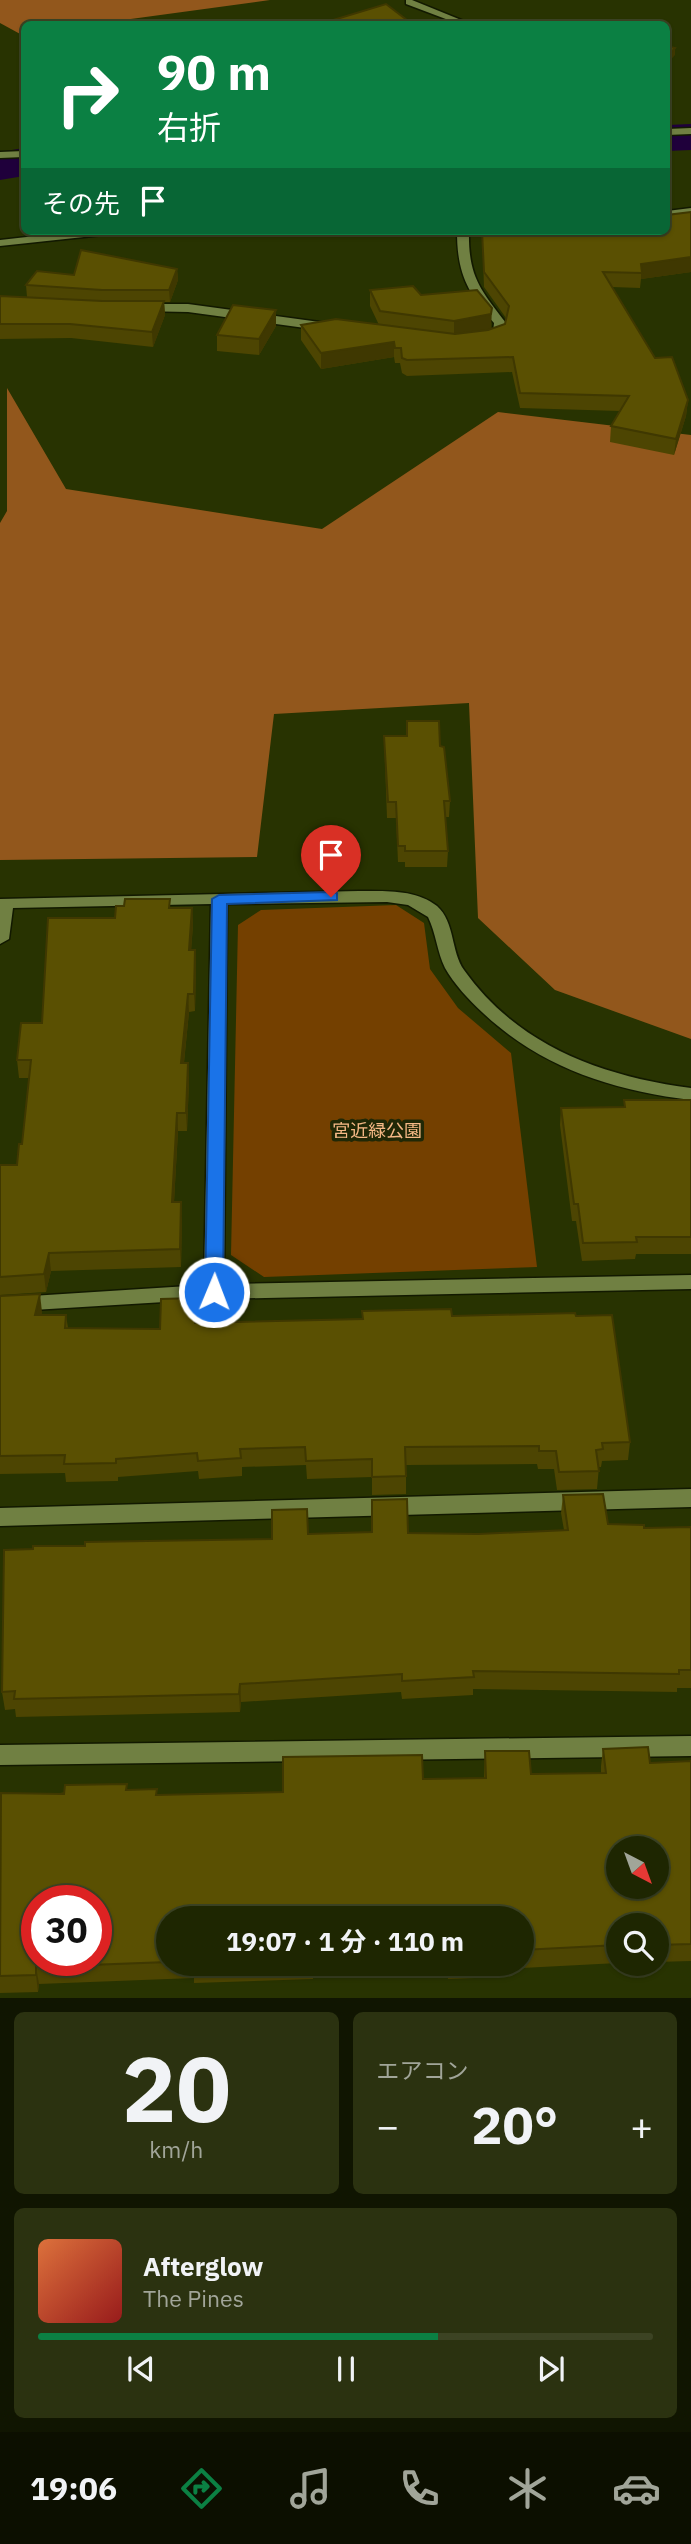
<!DOCTYPE html>
<html lang="ja">
<meta charset="utf-8">
<style>
body{margin:0;font-family:"IBM Plex Sans","Noto Sans JP",sans-serif;background:#2b3210;color:#f1f3f6;height:100vh;display:flex;flex-direction:column;font-size:26px;white-space:nowrap}
*{box-sizing:border-box;margin:0}
p{font-size:23px;color:#a1a599}
.icon{flex:none;width:38px;height:38px;fill:none;stroke:currentColor;stroke-width:2;stroke-linecap:round;stroke-linejoin:round}
.map{position:relative;height:1998px;overflow:hidden}
.sheet{display:flex;flex-direction:column;gap:14px;padding:14px;background:#101501;flex:1}
.sheet>*{flex:none}
.top-card{position:absolute;left:21px;top:21px;width:649px;height:214px;border-radius:10px;box-shadow:0 2px 5px #0004,0 0 0 2px #3c4323;background:#0b8043;color:#fff;overflow:hidden}
.needle{width:46px;rotate:139deg}
.tools{position:absolute;left:606px;top:1836px;display:grid;gap:14px}
.tools a{display:grid;place-items:center;width:63px;height:63px;border-radius:50%;background:#1e2601;box-shadow:0 2px 5px #0004,0 0 0 2px #3c4323;font-size:35px}
.speed{position:absolute;left:21px;top:1885px;display:flex;gap:14px;font-size:35px;font-weight:700;text-align:center}
.speed>*{display:grid;place-content:center;width:91px;height:91px;border-radius:50%;background:#1e2601;box-shadow:0 2px 5px #0004,0 0 0 2px #3c4323;line-height:1}
.speed .limit{border:10px solid #d22;background:#fff;color:#111}
.pin{position:absolute;display:grid;place-items:center;width:60px;height:60px;color:#fff;margin:-72px -30px;border-radius:50% 50% 50% 0;rotate:-45deg;box-shadow:0 0 7px #0007}
.pin .icon{rotate:45deg}
.me{position:absolute;width:77px;margin:-38px;rotate:1deg;stroke-linejoin:round;filter:drop-shadow(0 0 5px #0008)}
.turn{display:flex;align-items:center;gap:24px;height:147px;padding:0 21px;font-size:32px}
.turn .icon{width:91px;height:91px;stroke-width:2.5}
.turn b{display:block;font-size:49px;line-height:60px}
.then{display:flex;align-items:center;height:66px;padding:0 21px;background:#0003;gap:14px;font-size:26px}
.big{font-size:52px;font-weight:700;line-height:1.1}
.sheet .tile{flex:1;display:flex;flex-direction:column;justify-content:center;gap:10px;min-width:0;padding:0 24px;border-radius:10px;background:#2b3210}
.sheet .dial{align-items:center;gap:0}
.dial b{font-size:91px;line-height:1}
.song{display:flex;align-items:center;gap:21px}
.cover{width:84px;height:84px;border-radius:10px;background:linear-gradient(135deg,hsl(20 70% 55%),hsl(0 70% 35%))}
.played{height:7px;border-radius:4px;background:linear-gradient(90deg,#0b8043 65%,#3c4323 65%)}
.keys{display:flex;justify-content:space-around;direction:ltr}
.heat{display:flex;justify-content:space-between;align-items:center;font-size:38px;direction:ltr}
.sheet .tiles{flex:1;display:grid;gap:14px;grid-template-columns:1fr 1fr}
.tile:last-child{grid-column:span 2}
.trip{position:absolute;left:156px;top:1906px;width:378px;height:70px;border-radius:35px;background:#1e2601;box-shadow:0 2px 5px #0004,0 0 0 2px #3c4323;font-weight:700;line-height:70px;text-align:center}
.tabs{display:flex;height:112px;justify-content:space-around;align-items:center;background:#0c0f00;color:#a1a599}
.tabs .icon{width:49px;height:49px}
.tabs .active{color:#0b8043}
.tabs b{font-size:32px;color:#f1f3f6}
.map>svg:first-child{display:block}
.green{fill:#744000}
.forest{fill:#92571c}
.lines{fill:none;stroke-linecap:round;stroke-linejoin:round}
.river{fill:#1f003b;fill-rule:evenodd}
.minor-casing{stroke:#121900;stroke-width:3}
.tertiary-casing{stroke:#121900;stroke-width:3}
.minor{fill:#708042;fill-rule:evenodd}
.tertiary{fill:#708042;fill-rule:evenodd}
.wall{fill:#4d4502}
.shaded-wall{fill:#3f3801}
.building{fill:#5a5002;stroke:#3f3801;stroke-width:2;fill-rule:evenodd}
.route{fill:#1a73e8;stroke:#114b97;stroke-width:2}
.labels{text-anchor:middle;dominant-baseline:central;stroke-width:7;stroke-linejoin:round;paint-order:stroke}
.park-label{font-size:18px;fill:#f6b986;stroke:#202806}
</style>
<div class="map">
<svg width="691" height="1998" viewBox="0 0 691 1998">
<rect width="100%" height="100%" fill="#283301"/>
<!-- green -->
<polygon class="green" points="396,905 424,923 430,969 458,1008 511,1053 537,1267 264,1277 231,1255 238,925 261,910"/>
<!-- forest -->
<g class="forest">
<polygon points="0,0 270,0 94,24 24,24 22,35 0,23"/>
<polygon points="7,388 66,489 322,529 498,412 691,435 691,1039 555,990 478,918 469,703 274,714 257,857 0,860 0,523 7,511"/>
</g>
<g class="lines">
<!-- river -->
<g class="river">
<polygon points="691,124 691,150 667,151 667,125"/>
<polygon points="24,148 24,176 0,180 0,152"/>
</g>
<!-- minor casing -->
<g class="minor-casing">
<g id="minor">
<polygon points="406,0 412,0 471,24 459,24 406,4"/>
<polygon points="691,128 691,134 667,135 667,129"/>
<polygon points="24,151 24,157 0,158 0,152"/>
<path d="M 457,231 L 469,231 C 468,276 480,289 506,323 L 503,337 L 484,343 L 478,339 L 493,332 L 494,323 C 467,292 457,273 457,231 Z"/>
<polygon points="143,304 188,304 327,323 333,327 327,331 188,312 139,311 137,308"/>
<path d="M 359,891 C 384,891 416,889 437,906 C 455,922 451,952 464,970 C 518,1046 602,1076 691,1088 L 691,1100 C 612,1090 542,1068 483,1013 C 469,1000 454,984 445,968 C 437,952 436,933 428,917 L 408,905 L 387,902 L 227,904 L 224,1284 L 691,1275 L 691,1289 L 214,1299 L 0,1312 L 0,1298 L 204,1285 L 211,904 L 13,908 L 9,939 L 0,944 L 0,899 Z"/>
<polygon points="691,1489 691,1507 0,1526 0,1508"/>
<polygon points="691,1736 691,1756 0,1765 0,1745"/>
</g>
</g>
<!-- tertiary casing -->
<g class="tertiary-casing">
<g id="tertiary">
<polygon points="691,208 691,214 667,217 667,211"/>
<polygon points="80,231 118,231 112,234 0,246 0,240"/>
</g>
</g>
<!-- minor -->
<use href="#minor" class="minor"/>
<!-- tertiary -->
<use href="#tertiary" class="tertiary"/>
</g>
<!-- wall -->
<g class="wall">
<polygon points="691,212 691,272 641,279 640,288 612,287 655,358 688,400 686,416 674,455 610,442 611,426 620,411 520,408 512,372 407,376 402,373 400,363 395,363 394,357 321,369 301,340 301,325 379,325 370,306 370,290 421,295 491,329 505,324 506,318 484,287 482,231 667,231"/>
<polygon points="177,269 178,280 170,302 164,302 165,315 153,347 71,338 0,339 0,296 27,297 26,285 74,275"/>
<polygon points="276,310 276,326 259,355 217,351 217,335"/>
<polygon points="384,736 440,746 450,801 449,817 445,817 448,851 447,867 405,867 405,862 398,862 396,818 387,818"/>
<polygon points="124,906 192,908 193,925 191,950 195,950 196,967 195,1011 189,1012 184,1063 188,1063 189,1081 187,1131 178,1131 174,1202 182,1220 181,1267 51,1271 46,1292 0,1295 0,1165 17,1165 22,1144 29,1078 19,1078 17,1060 42,1023"/>
<polygon points="624,1100 691,1100 691,1254 636,1254 635,1259 582,1261 576,1221 572,1221 560,1125 561,1108 624,1107"/>
<polygon points="0,1296 42,1312 41,1315 66,1315 68,1328 160,1329 196,1323 452,1316 630,1442 628,1460 602,1461 601,1467 599,1467 597,1489 557,1490 554,1469 538,1469 537,1464 406,1465 406,1494 372,1495 372,1477 307,1479 306,1465 242,1467 242,1476 199,1479 198,1471 118,1477 118,1481 66,1482 65,1473 0,1474"/>
<polygon points="563,1495 608,1524 644,1528 691,1527 691,1688 677,1688 677,1692 473,1689 473,1695 402,1699 401,1692 241,1702 240,1712 16,1717 15,1709 5,1710 2,1692 33,1549 85,1546 272,1539 308,1534 478,1534 564,1530 561,1513"/>
<polygon points="603,1749 650,1763 691,1761 691,1961 656,1962 656,1925 618,1925 618,1963 502,1969 502,1977 448,1979 448,1972 409,1974 408,1964 522,1964 522,1918 168,1918 168,1964 313,1964 313,1979 194,1983 194,1978 39,1984 38,1992 0,1993 0,1801 127,1784 127,1790 157,1795 283,1792 423,1779 484,1778 485,1751 531,1774 601,1773 601,1766"/>
</g>
<!-- shaded-wall -->
<g class="shaded-wall">
<polygon points="675,48 675,55 667,64 667,57"/>
<polygon points="691,257 691,272 641,279 641,264"/>
<polygon points="177,269 178,280 170,302 169,290"/>
<polygon points="164,301 165,315 153,347 152,332"/>
<polygon points="492,308 491,330 454,336 454,321"/>
<polygon points="276,310 276,326 259,355 259,339"/>
<polygon points="394,342 394,357 321,369 321,353"/>
<polygon points="688,400 686,416 674,455 676,439"/>
<polygon points="192,908 193,925 190,967 189,950"/>
<polygon points="195,950 196,967 195,1011 194,994"/>
<polygon points="188,994 189,1012 182,1081 181,1063"/>
<polygon points="188,1063 189,1081 187,1131 186,1113"/>
<polygon points="177,1113 178,1131 173,1220 172,1202"/>
<polygon points="181,1202 182,1220 181,1267 180,1249"/>
<polygon points="49,1253 51,1271 46,1292 44,1274"/>
<polygon points="40,1294 42,1312 38,1333 35,1315"/>
<polygon points="240,1684 241,1702 240,1712 239,1694"/>
<polygon points="36,1967 39,1984 38,1992 36,1975"/>
</g>
<!-- building -->
<g class="building">
<polygon points="386,4 412,24 320,24"/>
<polygon points="667,46 675,48 667,57"/>
<polygon points="691,212 691,257 641,264 642,273 603,272 655,358 672,357 688,400 676,439 611,426 629,396 520,393 513,357 407,360 402,358 401,348 395,348 394,342 321,353 301,325 336,319 455,334 488,330 505,324 509,306 484,272 482,231 667,231 667,215"/>
<polygon points="81,250 177,269 169,290 102,290 26,285 37,271 74,275"/>
<polygon points="413,286 421,295 477,290 492,308 491,314 454,321 380,311 370,290"/>
<polygon points="0,296 102,301 164,301 152,332 70,324 0,324"/>
<polygon points="233,305 276,310 259,339 217,335"/>
<polygon points="407,721 439,721 440,746 444,747 450,801 444,801 448,851 405,851 405,846 398,846 396,802 388,802 384,736 407,736"/>
<polygon points="125,899 170,899 169,908 192,908 189,950 195,950 194,994 188,994 181,1063 188,1063 186,1113 177,1113 172,1202 181,1202 180,1249 49,1253 44,1274 0,1277 0,1165 17,1165 19,1144 22,1144 31,1060 17,1060 21,1023 42,1023 48,918 115,918 116,906 124,906"/>
<polygon points="624,1100 691,1100 691,1237 636,1237 637,1242 583,1243 578,1204 574,1204 561,1108 625,1107"/>
<polygon points="40,1294 35,1315 66,1315 65,1328 160,1329 161,1299 195,1298 195,1323 363,1319 362,1311 451,1309 452,1316 575,1313 576,1316 612,1315 630,1442 602,1443 603,1449 596,1450 599,1471 559,1472 556,1451 539,1451 539,1446 405,1447 406,1476 372,1477 372,1459 306,1461 305,1447 240,1449 241,1458 198,1461 197,1453 116,1459 116,1463 64,1464 65,1455 0,1456 0,1296"/>
<polygon points="603,1494 608,1524 644,1525 644,1528 691,1527 691,1670 679,1670 679,1674 473,1671 474,1677 402,1681 402,1674 240,1684 239,1694 14,1699 15,1691 2,1692 4,1550 33,1549 33,1546 85,1546 85,1542 272,1539 272,1510 307,1509 308,1534 372,1532 372,1500 407,1499 408,1533 478,1534 568,1530 563,1495"/>
<path d="M 648,1747 L 650,1763 L 691,1761 L 691,1944 L 656,1945 L 656,1925 L 618,1925 L 618,1945 L 522,1950 L 522,1918 L 168,1918 L 168,1962 L 36,1967 L 36,1975 L 0,1976 L 1,1793 L 64,1794 L 65,1785 L 127,1784 L 126,1790 L 157,1789 L 156,1795 L 283,1792 L 283,1757 L 422,1755 L 423,1779 L 486,1778 L 485,1751 L 529,1751 L 531,1774 L 606,1773 L 603,1749 ZM 618,1848 L 656,1848 L 656,1886 L 618,1886 ZM 37,1900 L 96,1900 L 96,1960 L 37,1960 Z"/>
<polygon points="193,1964 258,1964 193,1966"/>
</g>
<!-- route -->
<polygon class="route" points="331,892 337,893 337,900 227,904 223,1292 214,1298 205,1292 212,899 219,895"/>
<g class="labels">
<!-- park labels -->
<g class="park-label">
<text x="377" y="1130">宮近緑公園</text>
</g>
</g>
</svg>
<div class="tools">
<a><svg class="needle" viewBox="-14 -14 28 28"><path d="M0-13l5 13h-10z" fill="#e53935"/><path d="M0 13l5-13h-10z" fill="#a1a599"/></svg></a>
<a><svg class="icon" aria-label="search" viewBox="0 0 24 24"><circle cx="10" cy="10" r="6"/><path d="M15 15l6 6"/></svg></a>
</div>
<div class="speed"><div class="limit">30</div></div>
<div class="pin" style="left:331px;top:897px;background:#d93025"><svg class="icon" aria-label="arrive" viewBox="0 0 24 24"><path d="M6 21V4h12l-3 4 3 4H6"/></svg></div>
<svg class="me" style="left:214px;top:1292px" viewBox="-20 -20 40 40"><circle r="17" fill="#1a73e8" stroke="#fff" stroke-width="3"/><path d="M0-11L8 9 0 5-8 9z" fill="#fff"/></svg>
<div class="trip">19:07 · 1 分 · 110 m</div>
<div class="top-card">
<div class="turn"><svg class="icon" aria-label="right" viewBox="0 0 24 24"><path d="M7 20v-9h11M14 6l5 5-5 5"/></svg><div><b>90 m</b>右折</div></div>
<div class="then">その先<svg class="icon" aria-label="arrive" viewBox="0 0 24 24"><path d="M6 21V4h12l-3 4 3 4H6"/></svg></div>
</div>
</div>
<section class="sheet">
<div class="tiles">
<div class="tile dial"><b>20</b><p>km/h</p></div>
<div class="tile"><p>エアコン</p>
<div class="heat"><a>−</a><b class="big">20°</b><a>+</a></div>
</div>
<div class="tile">
<div class="song"><i class="cover"></i><div><b>Afterglow</b><p>The Pines</p></div></div>
<div class="played"></div>
<div class="keys"><svg class="icon" aria-label="previous" viewBox="0 0 24 24"><path d="M18 5L8 12l10 7zM5 5v14"/></svg><svg class="icon" aria-label="pause" viewBox="0 0 24 24"><path d="M8 5v14M16 5v14"/></svg><svg class="icon" aria-label="next" viewBox="0 0 24 24"><path d="M6 5l10 7-10 7zM19 5v14"/></svg></div>
</div>
</div>
</section>
<nav class="tabs">
<b>19:06</b>
<svg class="icon active" aria-label="directions" viewBox="0 0 24 24"><path d="M12 3l9 9-9 9-9-9zM9 14v-3h6M13 9l2 2-2 2"/></svg>
<svg class="icon" aria-label="music" viewBox="0 0 24 24"><path d="M9 18V5l10-2v13"/><circle cx="6" cy="18" r="3"/><circle cx="16" cy="16" r="3"/></svg>
<svg class="icon" aria-label="phone" viewBox="0 0 24 24"><path d="M5 4h4l2 5-3 2q2 4 5 5l2-3 5 2v4C11 20 4 13 5 4z"/></svg>
<svg class="icon" aria-label="climate" viewBox="0 0 24 24"><path d="M12 3v18M4 7l16 10M4 17L20 7"/></svg>
<svg class="icon" aria-label="car" viewBox="0 0 24 24"><path d="M5 17H2v-5l4-1 3-4h7l3 4 3 1v5h-3M9 17h6M6 11h13"/><circle cx="7" cy="17" r="2"/><circle cx="17" cy="17" r="2"/></svg>
</nav>
